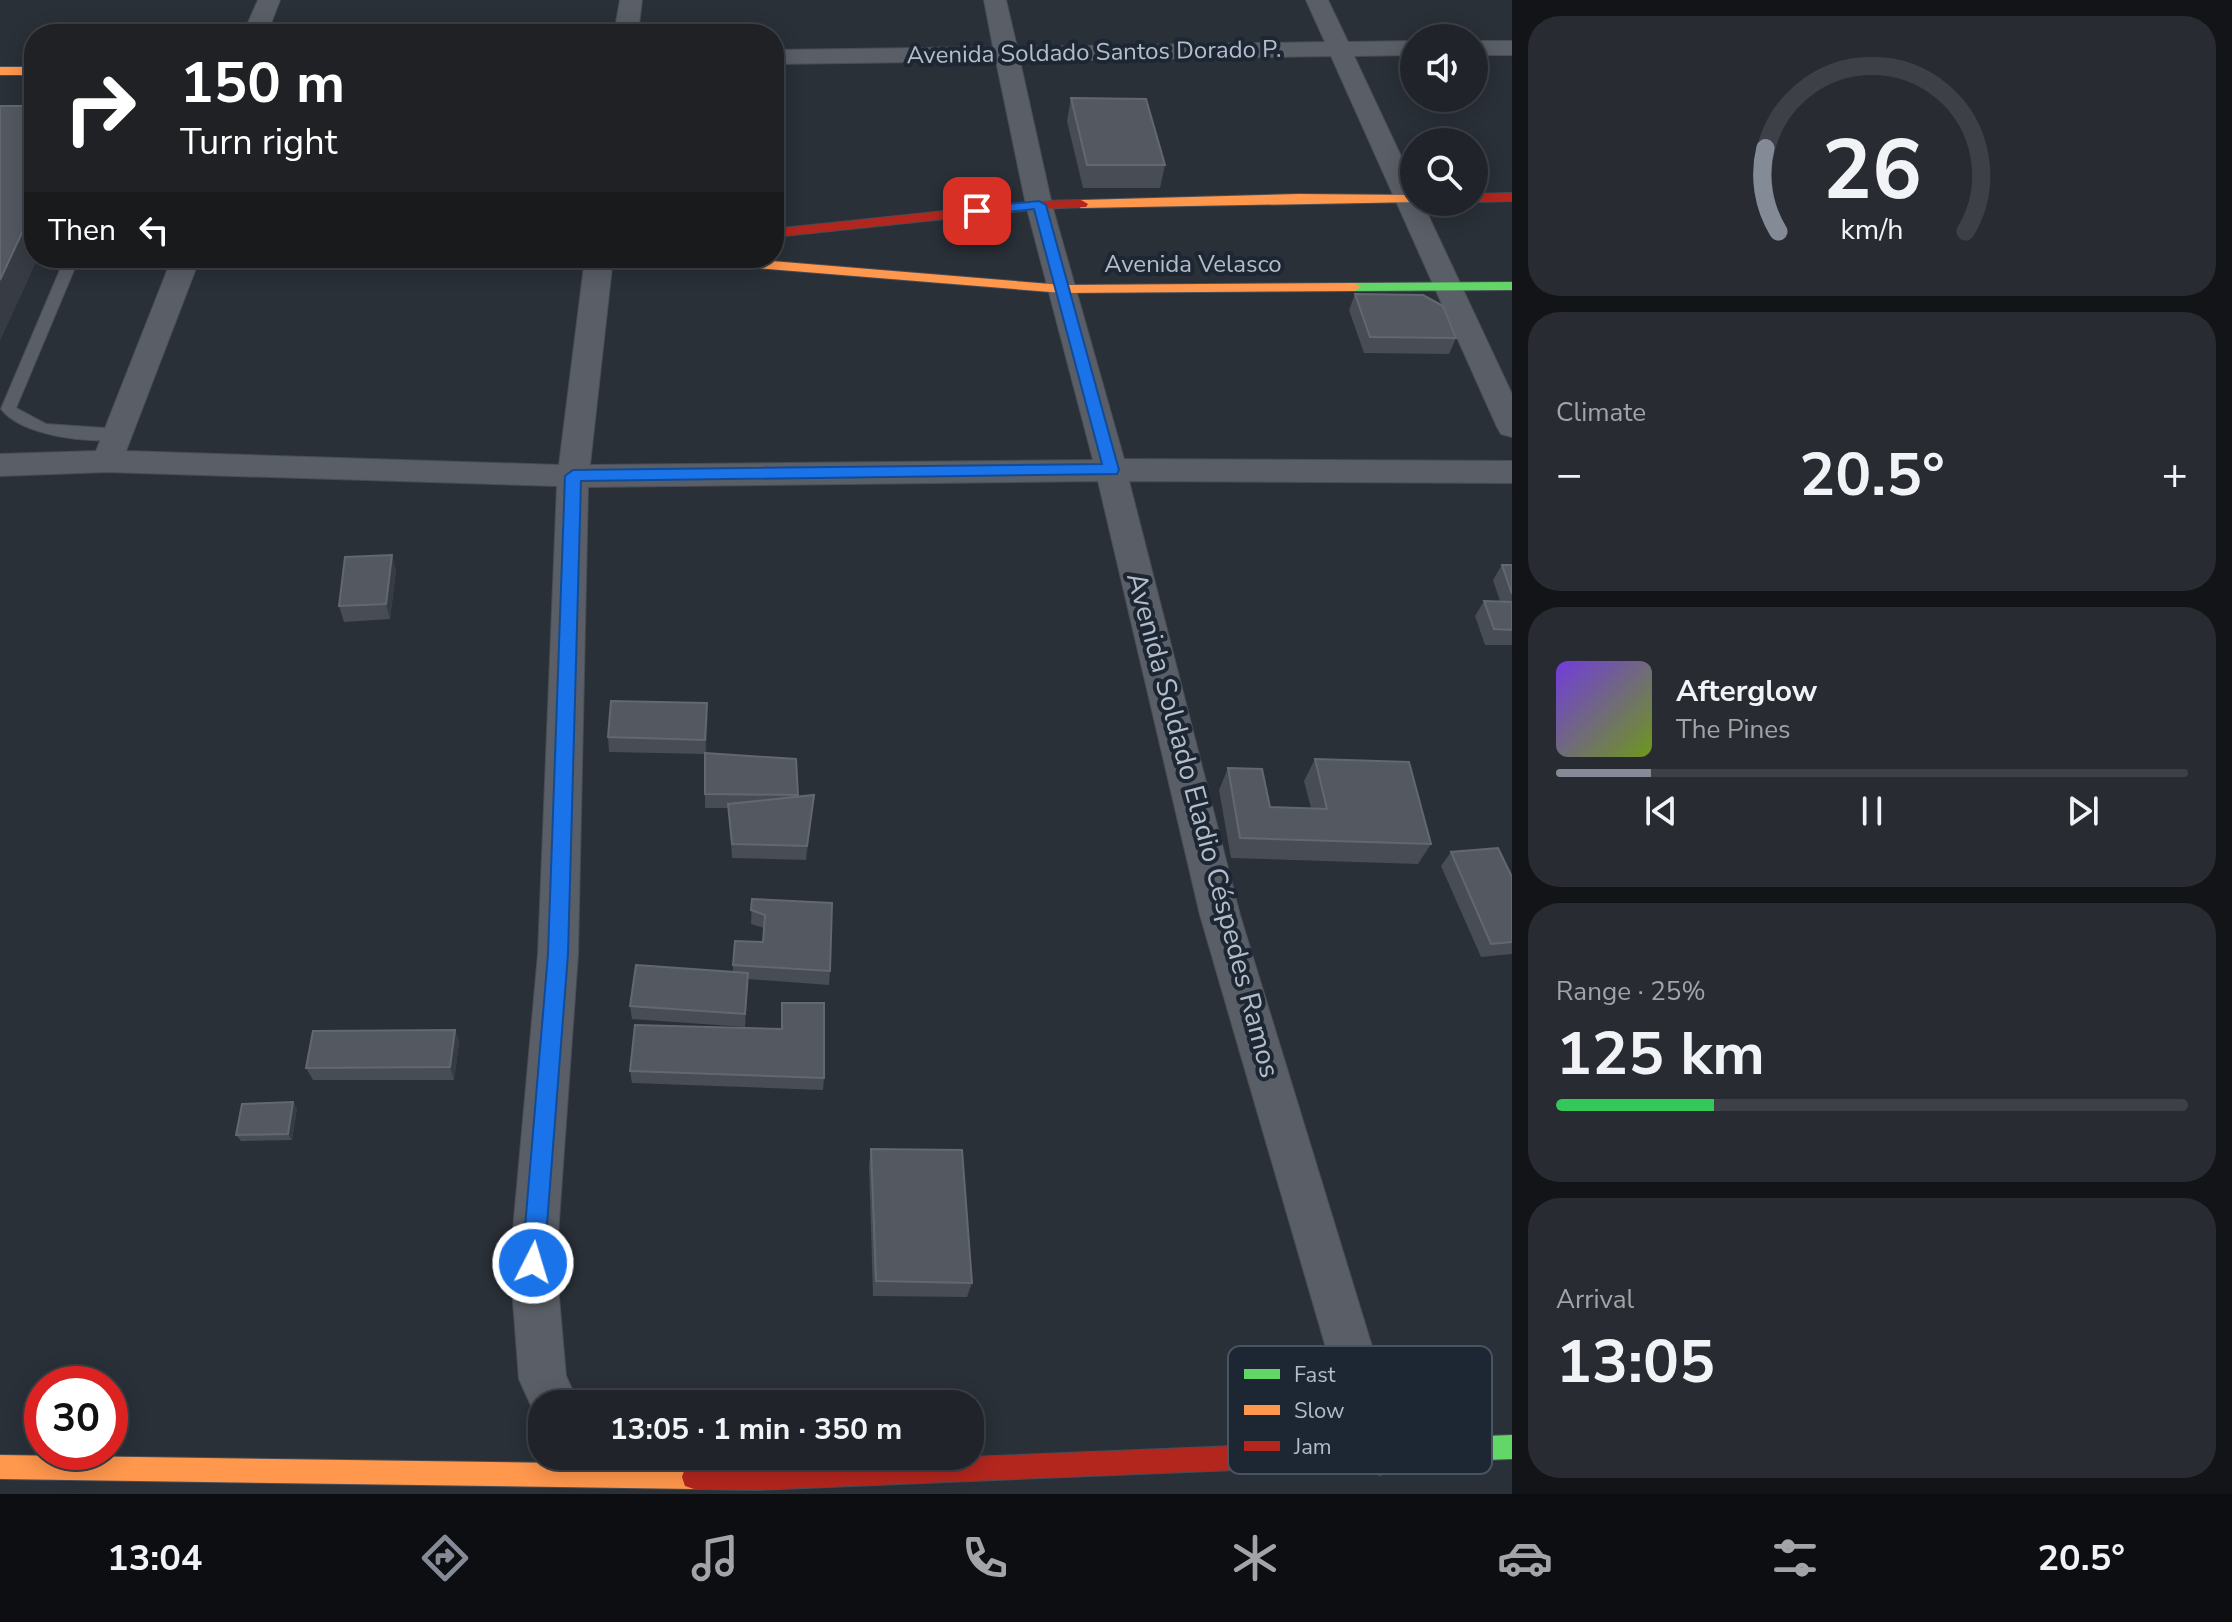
<!DOCTYPE html>
<meta charset="utf-8">
<style>
body{margin:0;font-family:"Nunito Sans",sans-serif;background:#282c32;color:#f1f3f6;height:100vh;display:flex;flex-direction:column;font-size:30px;white-space:nowrap}
*{box-sizing:border-box;margin:0}
p{font-size:26px;color:#a2a4a8}
.icon{flex:none;width:44px;height:44px;fill:none;stroke:currentColor;stroke-width:2;stroke-linecap:round;stroke-linejoin:round}
.map{position:relative;flex:1;overflow:hidden}
.panel{display:flex;flex-direction:column;gap:16px;padding:16px;background:#121417;width:720px}
.panel>*{flex:none}
.guide{position:absolute;left:24px;top:24px;width:760px;height:244px;border-radius:32px;box-shadow:0 4px 20px #0003,0 0 0 2px #3d4147;background:#202124;color:#fff;overflow:hidden}
.fabs{position:absolute;left:1400px;top:24px;display:grid;gap:16px}
.fabs a{display:grid;place-items:center;width:88px;height:88px;border-radius:50%;background:#20242a;box-shadow:0 4px 20px #0003,0 0 0 2px #3d4147;font-size:40px}
.speed{position:absolute;left:24px;top:1366px;display:flex;gap:16px;font-size:40px;font-weight:700;text-align:center}
.speed>*{display:grid;place-content:center;width:104px;height:104px;border-radius:50%;background:#20242a;box-shadow:0 4px 20px #0003,0 0 0 2px #3d4147;line-height:1}
.speed .limit{border:12px solid #d22;background:#fff;color:#111}
.pin{position:absolute;display:grid;place-items:center;width:68px;height:68px;color:#fff;margin:-34px;border-radius:16px;box-shadow:0 4px 12px #0006}
.me{position:absolute;width:88px;margin:-44px;rotate:5deg;stroke-linejoin:round;filter:drop-shadow(0 0 6px #0008)}
.turn{display:flex;align-items:center;gap:28px;height:168px;padding:0 24px;font-size:36px}
.turn .icon{width:104px;height:104px;stroke-width:2.5}
.turn b{display:block;font-size:56px;line-height:68px}
.then{display:flex;align-items:center;height:76px;padding:0 24px;background:#0003;gap:16px;font-size:30px}
.big{font-size:60px;font-weight:700;line-height:1.1}
.panel .widget{flex:1;display:flex;flex-direction:column;justify-content:center;gap:12px;min-width:0;padding:0 28px;border-radius:32px;background:#282c32}
.panel .dial{align-items:center;gap:0}
.dial svg{height:208px;overflow:visible;fill:none;stroke:#3d4147;stroke-width:7;stroke-linecap:round;text-anchor:middle}
.dial text{fill:#f1f3f6;stroke:none}
.song{display:flex;align-items:center;gap:24px}
.cover{width:96px;height:96px;border-radius:12px;background:linear-gradient(135deg,hsl(260 70% 55%),hsl(80 70% 35%))}
.played{height:8px;border-radius:4px;background:linear-gradient(90deg,#848b96 15%,#3d4147 15%)}
.keys{display:flex;justify-content:space-around;direction:ltr}
.heat{display:flex;justify-content:space-between;align-items:center;font-size:44px;direction:ltr}
.charge{height:12px;border-radius:6px;background:linear-gradient(90deg,#34c759 25%,#3d4147 0)}
.trip{position:absolute;left:528px;top:1390px;width:456px;height:80px;border-radius:32px;background:#20242a;box-shadow:0 4px 20px #0003,0 0 0 2px #3d4147;font-weight:700;line-height:80px;text-align:center}
.menu{display:flex;height:128px;justify-content:space-around;align-items:center;background:#0d0e11;color:#a2a4a8}
.menu .icon{width:56px;height:56px}
.menu .active{color:#848b96}
.menu b{font-size:36px;color:#f1f3f6}
main{display:flex;flex:1;min-height:0}
.map>svg:first-child{display:block}
.lines{fill:none;stroke-linecap:round;stroke-linejoin:round}
.lane-casing{stroke:#484c55;stroke-width:2}
.street-casing{stroke:#484c55;stroke-width:2}
.fast-casing{stroke:#484c55;stroke-width:2}
.slow-casing{stroke:#484c55;stroke-width:2}
.jam-casing{stroke:#484c55;stroke-width:2}
.lane{fill:#5a5e66;fill-rule:evenodd}
.street{fill:#5a5e66;fill-rule:evenodd}
.fast{fill:#63d668;fill-rule:evenodd}
.slow{fill:#ff974d;fill-rule:evenodd}
.jam{fill:#b3261e;fill-rule:evenodd}
.wall{fill:#474c55}
.shaded-wall{fill:#373c44}
.building{fill:#535861;stroke:#626872;stroke-width:2}
.route{fill:#1a73e8;stroke:#114b97;stroke-width:2}
.labels{text-anchor:middle;dominant-baseline:central;stroke-width:8;stroke-linejoin:round;paint-order:stroke}
.far-street-label{font-size:24px;fill:#b4bcc9;stroke:#1d2633}
.street-label{font-size:28px;fill:#b4bcc9;stroke:#1d2633}
.key{fill:#1d2633;stroke:#4a5360;stroke-width:2}
.key-label{font-size:22px;fill:#b4bcc9}
</style>
<main>
<div class="map">
<svg width="1512" height="1494" viewBox="0 0 1512 1494">
<rect width="100%" height="100%" fill="#2a3038"/>
<g class="lines">
<!-- lane casing -->
<g class="lane-casing">
<path id="lane" d="M 65,258 L 79,258 L 16,408 L 46,424 L 119,429 L 124,430 L 124,438 C 93,445 21,436 1,409 Z"/>
</g>
<!-- street casing -->
<g class="street-casing">
<g id="street">
<polygon points="258,0 280,0 267,34 243,34"/>
<polygon points="620,0 642,0 638,34 614,34"/>
<polygon points="984,0 1006,0 1017,47 1325,42 1306,0 1328,0 1348,42 1414,41 1414,55 1354,56 1414,184 1414,202 1422,202 1512,394 1512,437 1501,434 1497,427 1331,56 1020,61 1052,205 1124,459 1512,461 1512,483 1129,481 1240,915 1404,1451 1397,1468 1380,1475 1363,1468 1356,1451 1200,915 1098,481 588,487 578,954 556,1263 566,1376 579,1404 542,1404 542,1422 538,1421 519,1379 510,1263 538,954 557,486 107,472 0,476 0,454 96,451 172,258 200,258 126,451 559,465 585,258 613,258 590,465 1093,460 1026,205 996,61 774,64 774,50 993,47"/>
<rect x="1474" y="41" width="38" height="14"/>
</g>
</g>
<!-- fast casing -->
<g class="fast-casing">
<g id="fast">
<polygon points="1512,282 1512,290 1354,291 1347,287 1354,283"/>
<polygon points="1512,1435 1512,1459 1281,1468 1272,1465 1269,1456 1272,1447 1281,1444"/>
</g>
</g>
<!-- slow casing -->
<g class="slow-casing">
<g id="slow">
<rect x="0" y="67" width="34" height="8"/>
<polygon points="1298,194 1414,195 1414,202 1418,202 1081,208 1074,204 1081,200"/>
<polygon points="676,258 734,258 1063,285 1354,283 1361,287 1354,291 1063,293 683,262"/>
<polygon points="0,1455 694,1465 703,1468 706,1477 703,1486 694,1489 0,1479"/>
</g>
</g>
<!-- jam casing -->
<g class="jam-casing">
<g id="jam">
<polygon points="1512,193 1512,201 1474,202 1474,194"/>
<polygon points="1081,200 1088,204 1086,207 1039,209 774,237 774,229 1039,201"/>
<polygon points="1281,1444 1290,1447 1293,1456 1290,1465 1281,1468 756,1490 694,1489 685,1486 682,1477 685,1468 694,1465 756,1466"/>
</g>
</g>
<!-- lane -->
<use href="#lane" class="lane"/>
<!-- street -->
<use href="#street" class="street"/>
<!-- fast -->
<use href="#fast" class="fast"/>
<!-- slow -->
<use href="#slow" class="slow"/>
<!-- jam -->
<use href="#jam" class="jam"/>
</g>
<!-- wall -->
<g class="wall">
<polygon points="1071,98 1165,165 1160,188 1083,188 1067,121"/>
<polygon points="1355,294 1456,338 1449,354 1364,353 1349,310"/>
<polygon points="392,555 396,571 390,619 344,622 339,606"/>
<polygon points="1502,565 1512,565 1512,645 1485,645 1475,616 1484,601 1500,601 1493,580"/>
<polygon points="707,703 706,754 796,759 797,796 814,795 806,860 732,858 729,808 705,808 705,754 609,752 608,737"/>
<polygon points="1315,759 1431,844 1418,864 1231,858 1219,790 1228,768 1270,807 1311,808 1304,781"/>
<polygon points="1451,852 1512,877 1512,954 1481,957 1441,866"/>
<polygon points="752,899 830,971 829,985 748,979 745,1027 632,1019 630,1006 733,971 733,965 763,942 764,928 751,924"/>
<polygon points="455,1030 459,1042 454,1080 313,1080 306,1068"/>
<polygon points="630,1071 824,1078 823,1090 632,1083"/>
<polygon points="297,1108 292,1140 241,1141 236,1135"/>
<polygon points="871,1149 972,1283 967,1297 873,1296 869,1165"/>
</g>
<!-- shaded-wall -->
<g class="shaded-wall">
<polygon points="34,207 34,258 38,258 0,341 0,280"/>
<polygon points="392,555 396,571 390,619 386,604"/>
<polygon points="707,703 708,718 706,754 705,740"/>
<polygon points="814,795 813,809 806,860 807,846"/>
<polygon points="748,973 748,986 745,1027 745,1014"/>
<polygon points="455,1030 459,1042 454,1080 450,1067"/>
<polygon points="293,1102 297,1108 292,1140 288,1134"/>
</g>
<!-- building -->
<g class="building">
<polygon points="1071,98 1146,99 1165,165 1087,165"/>
<polygon points="0,106 34,106 34,207 0,280"/>
<polygon points="1355,294 1423,295 1443,306 1456,338 1370,337"/>
<polygon points="392,555 386,604 339,606 345,557"/>
<polygon points="1502,565 1512,565 1512,594"/>
<polygon points="1484,601 1512,602 1512,630 1494,629"/>
<polygon points="611,701 707,703 705,740 608,737"/>
<polygon points="705,753 796,759 798,795 705,794"/>
<polygon points="1315,759 1409,762 1431,844 1240,838 1228,768 1262,769 1270,807 1327,809"/>
<polygon points="814,795 807,846 732,844 728,804"/>
<polygon points="1498,848 1512,877 1512,942 1491,944 1451,852"/>
<polygon points="752,899 832,903 830,971 733,965 735,941 763,942 765,915 751,910"/>
<polygon points="636,965 748,973 745,1014 630,1006"/>
<polygon points="782,1003 824,1003 824,1078 630,1071 635,1025 782,1029"/>
<polygon points="455,1030 450,1067 306,1068 313,1031"/>
<polygon points="293,1102 288,1134 236,1135 242,1104"/>
<polygon points="871,1149 962,1150 972,1283 876,1281"/>
</g>
<!-- route -->
<polygon class="route" points="1039,201 1046,205 1119,470 1117,474 581,481 568,954 544,1263 541,1271 533,1275 525,1271 522,1263 548,954 565,476 573,470 1102,464 1034,209 977,215 970,211 977,207"/>
<g class="labels">
<!-- far-street labels -->
<g class="far-street-label">
<text transform="translate(1094 52) rotate(-1)">Avenida Soldado Santos Dorado P.</text>
<text x="1193" y="264">Avenida Velasco</text>
</g>
<!-- street labels -->
<g class="street-label">
<text transform="translate(1203 825) rotate(75)">Avenida Soldado Eladio Céspedes Ramos</text>
</g>
</g>
<!-- legend -->
<rect x="1228" y="1346" width="264" height="128" rx="12" class="key"/>
<rect x="1244" y="1369" width="36" height="10" fill="#63d668"/>
<rect x="1244" y="1405" width="36" height="10" fill="#ff974d"/>
<rect x="1244" y="1441" width="36" height="10" fill="#b3261e"/>
<g class="key-label">
<text x="1294" y="1382">Fast</text>
<text x="1294" y="1418">Slow</text>
<text x="1294" y="1454">Jam</text>
</g>
</svg>
<div class="fabs">
<a><svg class="icon" aria-label="sound" viewBox="0 0 24 24"><path d="M4 9h4l5-4v14l-5-4H4zM17 9q2 3 0 6"/></svg></a>
<a><svg class="icon" aria-label="search" viewBox="0 0 24 24"><circle cx="10" cy="10" r="6"/><path d="M15 15l6 6"/></svg></a>
</div>
<div class="speed"><div class="limit">30</div></div>
<div class="pin" style="left:977px;top:211px;background:#d93025"><svg class="icon" aria-label="arrive" viewBox="0 0 24 24"><path d="M6 21V4h12l-3 4 3 4H6"/></svg></div>
<svg class="me" style="left:533px;top:1263px" viewBox="-20 -20 40 40"><circle r="17" fill="#1a73e8" stroke="#fff" stroke-width="3"/><path d="M0-11L8 9 0 5-8 9z" fill="#fff"/></svg>
<div class="trip">13:05 · 1 min · 350 m</div>
<div class="guide">
<div class="turn"><svg class="icon" aria-label="right" viewBox="0 0 24 24"><path d="M7 20v-9h11M14 6l5 5-5 5"/></svg><div><b>150 m</b>Turn right</div></div>
<div class="then">Then<svg class="icon" aria-label="left" viewBox="0 0 24 24"><path d="M17 20v-9H6M10 6l-5 5 5 5"/></svg></div>
</div>
</div>
<section class="panel">
<div class="widget dial"><svg viewBox="0 0 100 80">
<path d="M14 69A42 42 0 1 1 86 69"/>
<path d="M14 69A42 42 0 0 1 9 37" stroke="#848b96"/>
<text x="50" y="56" font-size="32" font-weight="700">26</text>
<text x="50" y="72" font-size="11">km/h</text>
</svg></div>
<div class="widget"><p>Climate</p>
<div class="heat"><a>−</a><b class="big">20.5°</b><a>+</a></div>
</div>
<div class="widget">
<div class="song"><i class="cover"></i><div><b>Afterglow</b><p>The Pines</p></div></div>
<div class="played"></div>
<div class="keys"><svg class="icon" aria-label="previous" viewBox="0 0 24 24"><path d="M18 5L8 12l10 7zM5 5v14"/></svg><svg class="icon" aria-label="pause" viewBox="0 0 24 24"><path d="M8 5v14M16 5v14"/></svg><svg class="icon" aria-label="next" viewBox="0 0 24 24"><path d="M6 5l10 7-10 7zM19 5v14"/></svg></div>
</div>
<div class="widget"><p>Range · 25%</p><b class="big">125 km</b><div class="charge"></div></div>
<div class="widget"><p>Arrival</p><b class="big">13:05</b></div>
</section>
</main>
<nav class="menu">
<b>13:04</b>
<svg class="icon active" aria-label="directions" viewBox="0 0 24 24"><path d="M12 3l9 9-9 9-9-9zM9 14v-3h6M13 9l2 2-2 2"/></svg>
<svg class="icon" aria-label="music" viewBox="0 0 24 24"><path d="M9 18V5l10-2v13"/><circle cx="6" cy="18" r="3"/><circle cx="16" cy="16" r="3"/></svg>
<svg class="icon" aria-label="phone" viewBox="0 0 24 24"><path d="M5 4h4l2 5-3 2q2 4 5 5l2-3 5 2v4C11 20 4 13 5 4z"/></svg>
<svg class="icon" aria-label="climate" viewBox="0 0 24 24"><path d="M12 3v18M4 7l16 10M4 17L20 7"/></svg>
<svg class="icon" aria-label="car" viewBox="0 0 24 24"><path d="M5 17H2v-5l4-1 3-4h7l3 4 3 1v5h-3M9 17h6M6 11h13"/><circle cx="7" cy="17" r="2"/><circle cx="17" cy="17" r="2"/></svg>
<svg class="icon" aria-label="filters" viewBox="0 0 24 24"><path d="M4 7h16M4 17h16"/><circle cx="9" cy="7" r="2"/><circle cx="15" cy="17" r="2"/></svg>
<b>20.5°</b>
</nav>
